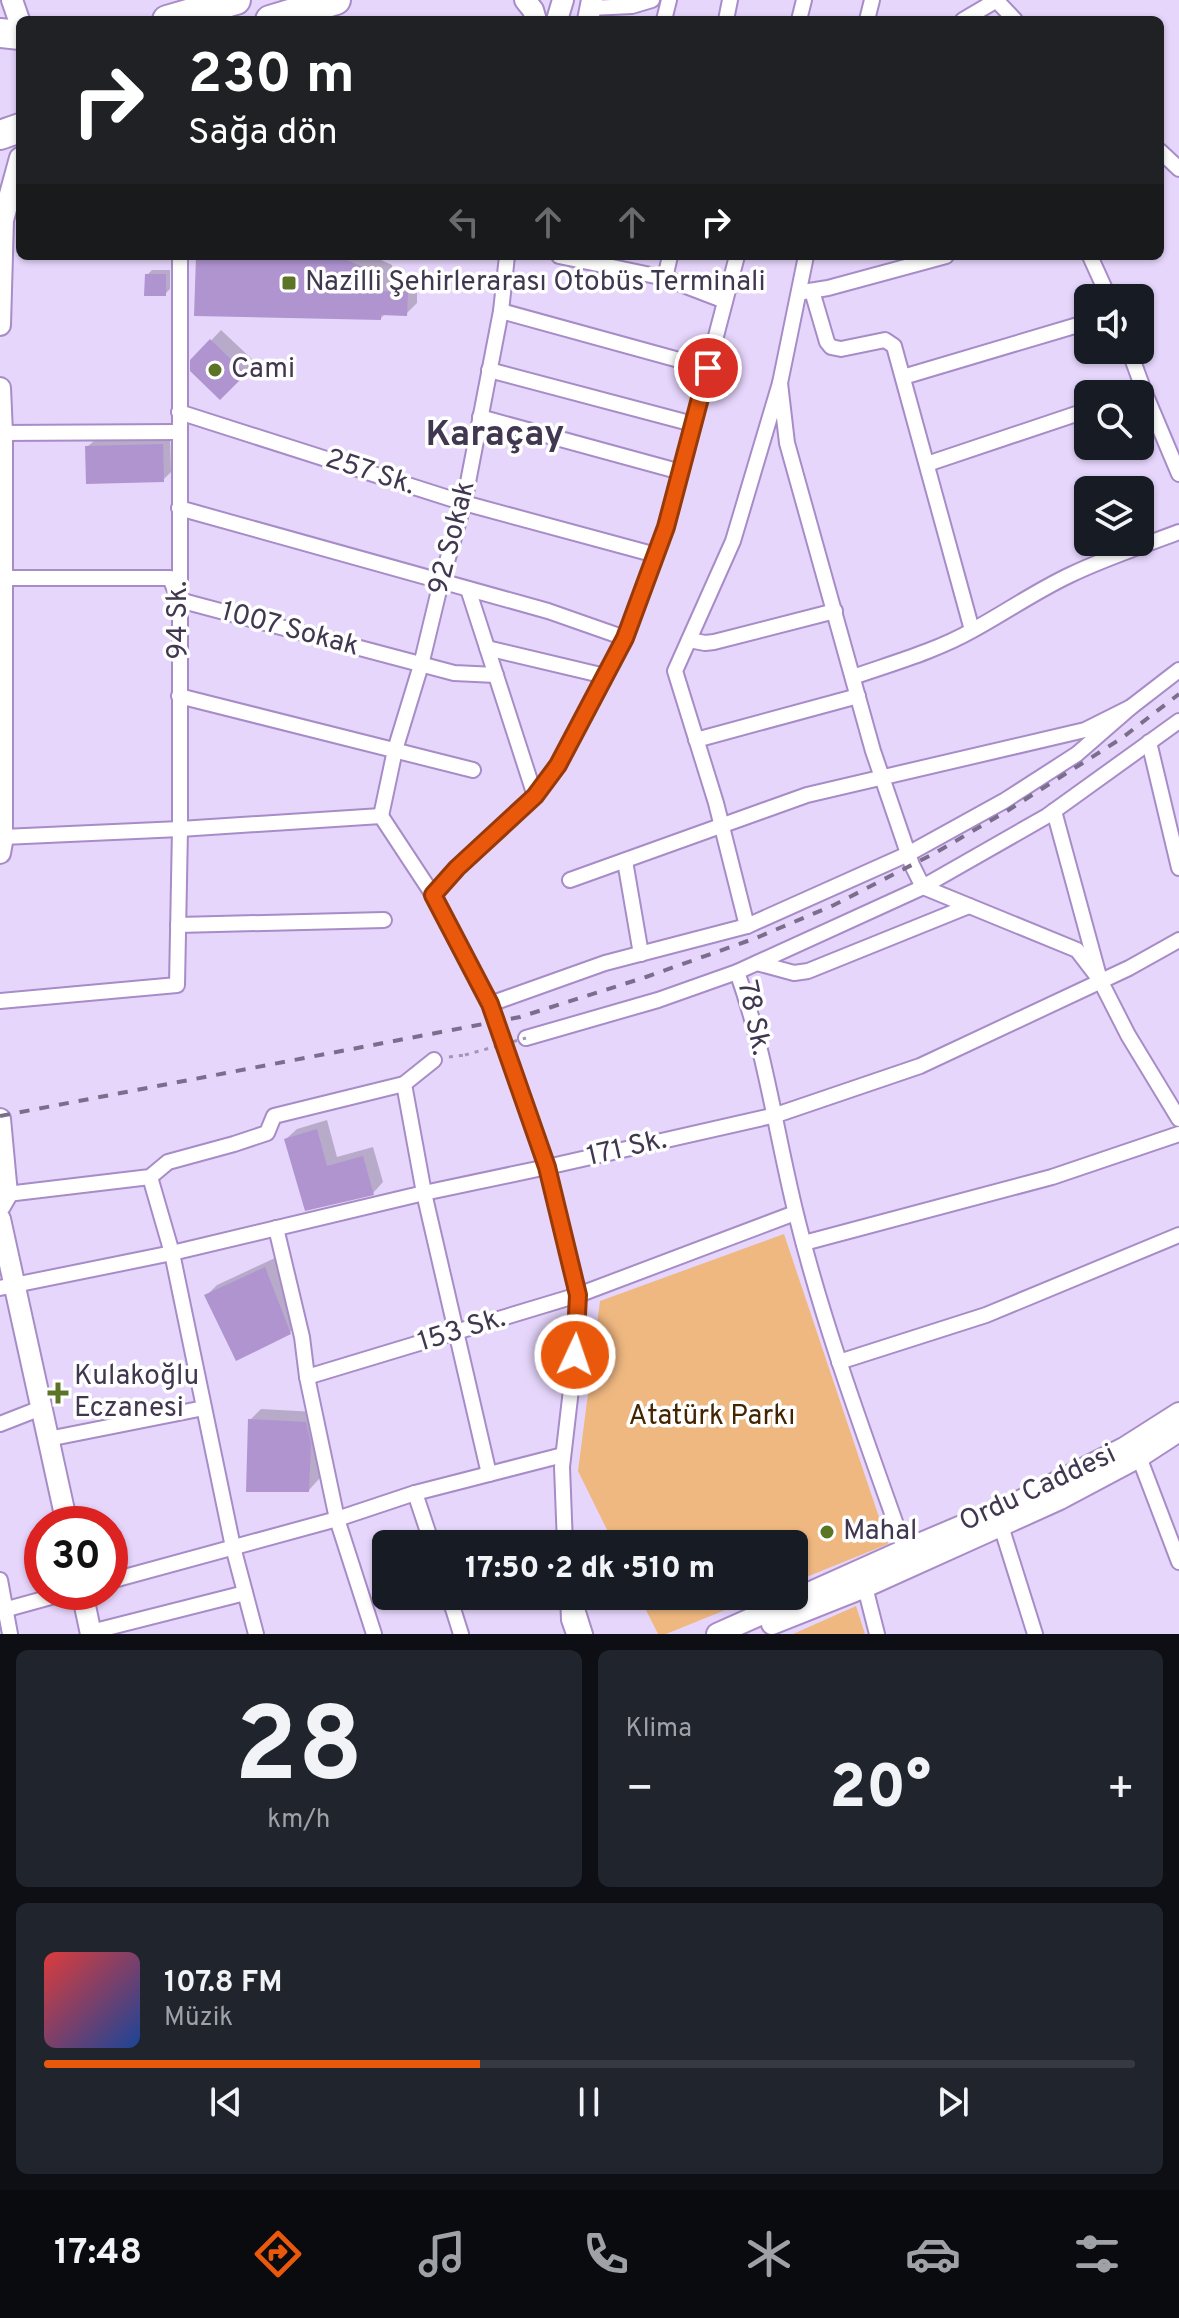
<!DOCTYPE html>
<html lang="tr">
<meta charset="utf-8">
<style>
body{margin:0;font-family:Overpass,sans-serif;background:#20242c;color:#f1f3f6;height:100vh;display:flex;flex-direction:column;font-size:30px;white-space:nowrap}
*{box-sizing:border-box;margin:0}
p{font-size:26px;color:#9ea1a6}
.icon{flex:none;width:44px;height:44px;fill:none;stroke:currentColor;stroke-width:2;stroke-linecap:round;stroke-linejoin:round}
.map{position:relative;height:1634px;overflow:hidden}
.drawer{display:flex;flex-direction:column;gap:16px;padding:16px;background:#0d0f14;flex:1}
.drawer>*{flex:none}
.guide{position:absolute;left:16px;top:16px;width:1148px;height:244px;border-radius:12px;box-shadow:0 2px 6px #0004;background:#202124;color:#fff;overflow:hidden}
.fabs{position:absolute;left:1074px;top:284px;display:grid;gap:16px}
.fabs a{display:grid;place-items:center;width:80px;height:80px;border-radius:12px;background:#171b24;box-shadow:0 2px 6px #0004;font-size:40px}
.speed{position:absolute;left:24px;top:1506px;display:flex;gap:16px;font-size:40px;font-weight:700;text-align:center}
.speed>*{display:grid;place-content:center;width:104px;height:104px;border-radius:50%;background:#171b24;box-shadow:0 2px 6px #0004;line-height:1}
.speed .limit{border:12px solid #d22;background:#fff;color:#111}
.pin{position:absolute;display:grid;place-items:center;width:68px;height:68px;color:#fff;margin:-34px;border:4px solid #fff;border-radius:50%;box-shadow:0 2px 8px #0007}
.me{position:absolute;width:88px;margin:-44px;rotate:3deg;stroke-linejoin:round;filter:drop-shadow(0 0 6px #0008)}
.turn{display:flex;align-items:center;gap:28px;height:168px;padding:0 40px;font-size:36px}
.turn .icon{width:104px;height:104px;stroke-width:2.5}
.turn b{display:block;font-size:56px;line-height:68px}
.lanes{display:flex;align-items:center;height:76px;padding:0 40px;background:#0003;justify-content:center;gap:40px;direction:ltr}
.lanes .off{opacity:.35}
.big{font-size:60px;font-weight:800;line-height:1.1}
.drawer .card{flex:1;display:flex;flex-direction:column;justify-content:center;gap:12px;min-width:0;padding:0 28px;border-radius:12px;background:#20242c}
.drawer .dial{align-items:center;gap:0}
.dial b{font-size:104px;line-height:1}
.song{display:flex;align-items:center;gap:24px}
.cover{width:96px;height:96px;border-radius:12px;background:linear-gradient(135deg,hsl(0 70% 55%),hsl(220 70% 35%))}
.played{height:8px;border-radius:4px;background:linear-gradient(90deg,#ea580c 40%,#363941 40%)}
.keys{display:flex;justify-content:space-around;direction:ltr}
.heat{display:flex;justify-content:space-between;align-items:center;font-size:44px;direction:ltr}
.drawer .tiles{flex:1;display:grid;gap:16px;grid-template-columns:1fr 1fr}
.card:last-child{grid-column:span 2}
.trip{position:absolute;left:372px;top:1530px;width:436px;height:80px;border-radius:12px;background:#171b24;box-shadow:0 2px 6px #0004;font-weight:800;line-height:80px;text-align:center}
.tabs{display:flex;height:128px;justify-content:space-around;align-items:center;background:#090b0e;color:#9ea1a6}
.tabs .icon{width:56px;height:56px}
.tabs .selected{color:#ea580c}
.tabs b{font-size:36px;color:#f1f3f6}
.map>svg:first-child{display:block}
.green{fill:#f0b881}
.shadow{fill:#0003}
.building{fill:#af94d0}
.lines{fill:none;stroke-linecap:round;stroke-linejoin:round}
.street-casing{stroke:#a78cc7;stroke-width:18}
.secondary-casing{stroke:#a78cc7;stroke-width:24}
.highway-casing{stroke:#a78cc7;stroke-width:32}
.path{stroke:#a395b6;stroke-width:3;stroke-dasharray:4 6;stroke-linecap:butt}
.street{stroke:#fff;stroke-width:14}
.secondary{stroke:#fff;stroke-width:20}
.highway{stroke:#fff;stroke-width:28}
.rail{stroke:#7b6e8c;stroke-width:4;stroke-dasharray:10 10;stroke-linecap:butt}
.path-bridge{stroke:#a395b6;stroke-width:3;stroke-dasharray:4 6;stroke-linecap:butt}
.route-casing{stroke:#983908;stroke-width:20}
.route{stroke:#ea580c;stroke-width:14}
.poi-dot{fill:#5b7426;stroke:#fff;stroke-width:3}
.labels{text-anchor:middle;dominant-baseline:central;stroke-width:7;stroke-linejoin:round;paint-order:stroke}
.poi-label{font-size:28px;fill:#423750;stroke:#fff;text-anchor:start}
.street-label{font-size:28px;fill:#423750;stroke:#fff}
.park-label{font-size:28px;fill:#452500;stroke:#fff}
.district-label{font-size:36px;font-weight:bold;fill:#423750;stroke:#fff}
</style>
<div class="map">
<svg width="1179" height="1634" viewBox="0 0 1179 1634">
<rect width="100%" height="100%" fill="#e6d6fc"/>
<!-- green -->
<g class="green">
<polygon points="784,1234 888,1544 794,1582 794,1544 614,1544 578,1471 600,1301"/>
<polygon points="639,1596 760,1596 666,1634 658,1634"/>
<polygon points="856,1606 865,1634 793,1634"/>
</g>
<!-- shadow -->
<g class="shadow">
<polygon points="198,256 372,256 392,265 392,282 417,282 417,303 406,314 386,313 381,318"/>
<polygon points="152,270 170,270 170,289 165,294 147,275"/>
<polygon points="221,330 255,362 220,398 192,361"/>
<polygon points="170,437 171,472 163,480 87,447 95,440"/>
<polygon points="327,1120 337,1157 373,1147 383,1182 373,1193 306,1209 286,1139 297,1129"/>
<polygon points="275,1258 300,1322 290,1332 206,1296 217,1285"/>
<polygon points="261,1409 316,1412 321,1433 319,1479 309,1490 250,1420"/>
</g>
<!-- building -->
<g class="building">
<polygon points="196,256 338,256 383,276 382,291 408,292 407,316 381,315 381,320 194,316"/>
<polygon points="145,274 166,274 166,296 144,296"/>
<polygon points="210,339 246,374 220,400 190,371 190,360"/>
<polygon points="163,444 164,482 86,484 85,446"/>
<polygon points="317,1129 327,1166 363,1156 374,1195 305,1211 284,1139"/>
<polygon points="265,1267 291,1334 236,1361 204,1295"/>
<polygon points="248,1419 306,1422 311,1444 309,1492 246,1492"/>
</g>
<g class="lines">
<!-- street casing -->
<g class="street-casing">
<g id="street">
<polyline points="996,0 1015,20"/>
<polyline points="591,8 632,6 652,0"/>
<polyline points="664,20 669,0"/>
<polyline points="726,20 730,0"/>
<polyline points="799,20 804,0"/>
<polyline points="867,20 872,0"/>
<polyline points="963,20 997,0"/>
<polyline points="1160,151 1179,169"/>
<polyline points="559,256 665,278 725,301"/>
<polyline points="1090,256 1109,298"/>
<polyline points="665,278 670,256"/>
<polyline points="812,291 827,342 831,347 841,349 885,340 894,346 972,630"/>
<polyline points="803,292 828,288 946,256"/>
<polyline points="501,311 708,368"/>
<polyline points="1129,350 1144,391 1179,474"/>
<polyline points="489,370 693,424"/>
<polyline points="903,377 1088,322"/>
<polyline points="780,383 787,443 873,751 912,865 923,887 1077,950 1100,980"/>
<polyline points="179,412 464,503 656,555"/>
<polyline points="480,417 681,472"/>
<polyline points="0,433 179,432"/>
<polyline points="927,464 1088,410"/>
<polyline points="179,508 548,611 625,638"/>
<polyline points="2,578 170,578 179,600 454,673 496,675"/>
<polyline points="468,589 535,796"/>
<polyline points="689,640 705,643 714,642 835,611"/>
<polyline points="487,648 605,676"/>
<path d="M 853,677 C 893,663 936,651 973,630 C 1006,612 1036,591 1070,575 C 1105,558 1142,546 1179,532"/>
<polyline points="179,696 473,770"/>
<polyline points="696,740 858,696"/>
<polyline points="1149,742 1179,868"/>
<polyline points="1054,811 1100,980 1128,1035 1179,1119"/>
<polyline points="381,816 433,895 490,1004 547,1167 578,1295 575,1355 562,1467 565,1544"/>
<polyline points="381,816 395,750 421,665 441,582 464,503 501,311 507,256"/>
<polyline points="3,837 180,829 381,816"/>
<polyline points="625,861 641,954"/>
<polyline points="570,880 807,795 1085,730 1131,707 1179,670"/>
<polyline points="433,895 457,868 535,796 558,765 625,638 666,527 737,256"/>
<polyline points="178,925 384,920"/>
<polyline points="747,926 716,803 675,671 733,541 780,383 806,256"/>
<polyline points="757,963 794,973 808,971 969,906"/>
<path d="M 737,972 C 765,1050 776,1133 796,1214 C 824,1328 866,1439 905,1550"/>
<polyline points="0,1001 177,985 180,829 180,256"/>
<polyline points="490,1004 605,963 747,926 908,854 1004,801 1077,754 1131,707"/>
<polyline points="526,1038 658,1000 737,972 919,889 1047,816 1179,721"/>
<polyline points="404,1084 424,1193 489,1474"/>
<polyline points="150,1177 172,1253 233,1547 256,1634"/>
<polyline points="7,1194 150,1177 168,1162 234,1144 267,1133 274,1116 404,1084 434,1060"/>
<polyline points="276,1228 302,1337 307,1377 337,1519 374,1634"/>
<polyline points="804,1243 1052,1177 1179,1134"/>
<polyline points="0,1288 172,1253 424,1193 547,1167 776,1115 920,1066 1129,968 1179,940"/>
<polyline points="839,1362 986,1315 1179,1235"/>
<polyline points="307,1377 578,1295 795,1213"/>
<polyline points="0,1424 41,1408"/>
<polyline points="48,1439 204,1408"/>
<polyline points="1139,1457 1179,1562"/>
<polyline points="415,1493 432,1544"/>
<polyline points="1001,1526 1035,1634"/>
<polyline points="0,1580 10,1634"/>
<polyline points="110,1581 337,1519 415,1493 563,1455"/>
<polyline points="860,1581 865,1587 877,1634"/>
<polyline points="449,1596 461,1634"/>
<polyline points="568,1596 569,1620 574,1634"/>
<polyline points="573,1596 585,1634"/>
<polyline points="0,1611 69,1592"/>
<polyline points="91,1632 245,1593"/>
</g>
</g>
<!-- secondary casing -->
<g class="secondary-casing">
<g id="secondary">
<polyline points="12,0 20,23"/>
<polyline points="525,0 533,10 536,20"/>
<polyline points="557,20 563,0"/>
<polyline points="588,20 592,0"/>
<polyline points="0,325 3,220 20,158"/>
<polyline points="0,388 2,433 2,831"/>
<polyline points="0,853 2,842"/>
<polyline points="0,1119 7,1194 0,1206"/>
<polyline points="0,1219 67,1524"/>
<polyline points="82,1592 91,1634"/>
<polyline points="772,1624 865,1587 1060,1499 1139,1457 1179,1431"/>
<polyline points="717,1634 905,1550 1018,1502 1124,1448 1179,1413"/>
</g>
</g>
<!-- highway casing -->
<g class="highway-casing">
<g id="highway">
<polyline points="167,20 236,0"/>
<polyline points="270,20 336,0"/>
<polyline points="0,33 20,35"/>
<polyline points="0,135 20,128"/>
</g>
</g>
<!-- path -->
<polyline class="path" points="449,1057 465,1055"/>
<!-- street -->
<use href="#street" class="street"/>
<!-- secondary -->
<use href="#secondary" class="secondary"/>
<!-- highway -->
<use href="#highway" class="highway"/>
<!-- rail -->
<polyline class="rail" points="0,1116 520,1017 646,977 756,938 834,905 935,853 1007,811 1122,738 1179,694"/>
<!-- path-bridge -->
<polyline class="path-bridge" points="465,1055 526,1038"/>
</g>
<g class="lines">
<!-- route casing -->
<g class="route-casing">
<polyline id="route" points="575,1355 578,1295 547,1167 490,1004 433,895 457,868 535,796 558,765 625,638 666,527 708,368"/>
</g>
<!-- route -->
<use href="#route" class="route"/>
</g>
<!-- markers -->
<g class="poi-dot">
<rect x="281" y="275" width="16" height="16" rx="4"/>
<circle cx="215" cy="370" r="8"/>
<path d="M54 1381h8v8h8v8h-8v8h-8v-8h-8v-8h8z"/>
<circle cx="827" cy="1532" r="8"/>
</g>
<g class="labels">
<!-- poi labels -->
<g class="poi-label">
<text x="305" y="283">Nazilli Şehirlerarası Otobüs Terminali</text>
<text x="231" y="370">Cami</text>
<text x="74" y="1377">Kulakoğlu<tspan x="74" dy="32">Eczanesi</tspan></text>
<text x="843" y="1532">Mahal</text>
</g>
<!-- street labels -->
<g class="street-label">
<text transform="translate(370 473) rotate(18)">257 Sk.</text>
<text transform="translate(453 538) rotate(-76)">92 Sokak</text>
<text transform="translate(179 620) rotate(-90)">94 Sk.</text>
<text transform="translate(290 630) rotate(15)">1007 Sokak</text>
<text transform="translate(753 1018) rotate(78)">78 Sk.</text>
<text transform="translate(627 1149) rotate(-13)">171 Sk.</text>
<text transform="translate(462 1331) rotate(-17)">153 Sk.</text>
<text transform="translate(1038 1489) rotate(-25)">Ordu Caddesi</text>
</g>
<!-- park labels -->
<g class="park-label">
<text x="712" y="1417">Atatürk Parkı</text>
</g>
<!-- district labels -->
<g class="district-label">
<text x="495" y="436">Karaçay</text>
</g>
</g>
</svg>
<div class="fabs">
<a><svg class="icon" aria-label="sound" viewBox="0 0 24 24"><path d="M4 9h4l5-4v14l-5-4H4zM17 9q2 3 0 6"/></svg></a>
<a><svg class="icon" aria-label="search" viewBox="0 0 24 24"><circle cx="10" cy="10" r="6"/><path d="M15 15l6 6"/></svg></a>
<a><svg class="icon" aria-label="layers" viewBox="0 0 24 24"><path d="M12 4l9 5-9 5-9-5zM3 14l9 5 9-5"/></svg></a>
</div>
<div class="speed"><div class="limit">30</div></div>
<div class="pin" style="left:708px;top:368px;background:#d93025"><svg class="icon" aria-label="arrive" viewBox="0 0 24 24"><path d="M6 21V4h12l-3 4 3 4H6"/></svg></div>
<svg class="me" style="left:575px;top:1355px" viewBox="-20 -20 40 40"><circle r="17" fill="#ea580c" stroke="#fff" stroke-width="3"/><path d="M0-11L8 9 0 5-8 9z" fill="#fff"/></svg>
<div class="trip">17:50 · 2 dk · 510 m</div>
<div class="guide">
<div class="turn"><svg class="icon" aria-label="right" viewBox="0 0 24 24"><path d="M7 20v-9h11M14 6l5 5-5 5"/></svg><div><b>230 m</b>Sağa dön</div></div>
<div class="lanes"><svg class="icon off" aria-label="left" viewBox="0 0 24 24"><path d="M17 20v-9H6M10 6l-5 5 5 5"/></svg><svg class="icon off" aria-label="ahead" viewBox="0 0 24 24"><path d="M12 20V5M6 11l6-6 6 6"/></svg><svg class="icon off" aria-label="ahead" viewBox="0 0 24 24"><path d="M12 20V5M6 11l6-6 6 6"/></svg><svg class="icon" aria-label="right" viewBox="0 0 24 24"><path d="M7 20v-9h11M14 6l5 5-5 5"/></svg></div>
</div>
</div>
<section class="drawer">
<div class="tiles">
<div class="card dial"><b>28</b><p>km/h</p></div>
<div class="card"><p>Klima</p>
<div class="heat"><a>−</a><b class="big">20°</b><a>+</a></div>
</div>
<div class="card">
<div class="song"><i class="cover"></i><div><b>107.8 FM</b><p>Müzik</p></div></div>
<div class="played"></div>
<div class="keys"><svg class="icon" aria-label="previous" viewBox="0 0 24 24"><path d="M18 5L8 12l10 7zM5 5v14"/></svg><svg class="icon" aria-label="pause" viewBox="0 0 24 24"><path d="M8 5v14M16 5v14"/></svg><svg class="icon" aria-label="next" viewBox="0 0 24 24"><path d="M6 5l10 7-10 7zM19 5v14"/></svg></div>
</div>
</div>
</section>
<nav class="tabs">
<b>17:48</b>
<svg class="icon selected" aria-label="directions" viewBox="0 0 24 24"><path d="M12 3l9 9-9 9-9-9zM9 14v-3h6M13 9l2 2-2 2"/></svg>
<svg class="icon" aria-label="music" viewBox="0 0 24 24"><path d="M9 18V5l10-2v13"/><circle cx="6" cy="18" r="3"/><circle cx="16" cy="16" r="3"/></svg>
<svg class="icon" aria-label="phone" viewBox="0 0 24 24"><path d="M5 4h4l2 5-3 2q2 4 5 5l2-3 5 2v4C11 20 4 13 5 4z"/></svg>
<svg class="icon" aria-label="climate" viewBox="0 0 24 24"><path d="M12 3v18M4 7l16 10M4 17L20 7"/></svg>
<svg class="icon" aria-label="car" viewBox="0 0 24 24"><path d="M5 17H2v-5l4-1 3-4h7l3 4 3 1v5h-3M9 17h6M6 11h13"/><circle cx="7" cy="17" r="2"/><circle cx="17" cy="17" r="2"/></svg>
<svg class="icon" aria-label="filters" viewBox="0 0 24 24"><path d="M4 7h16M4 17h16"/><circle cx="9" cy="7" r="2"/><circle cx="15" cy="17" r="2"/></svg>
</nav>
